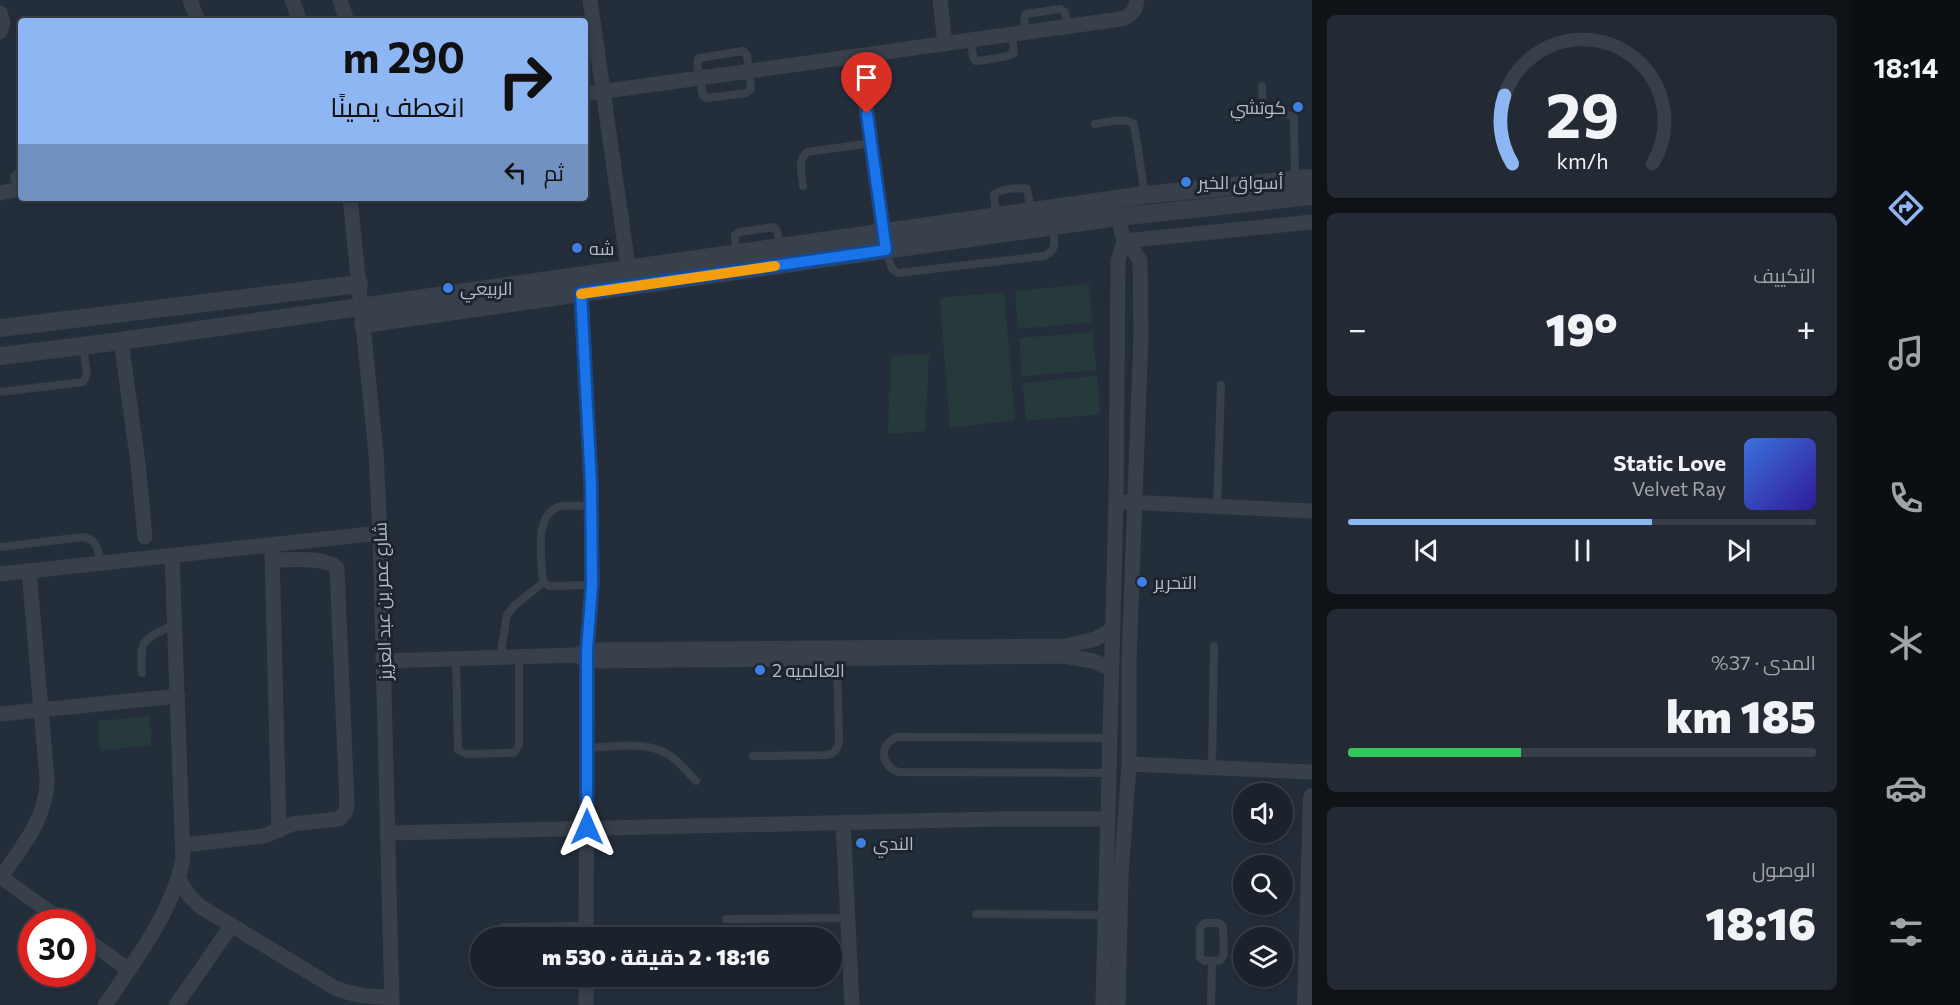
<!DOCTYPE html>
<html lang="ar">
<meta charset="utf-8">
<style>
body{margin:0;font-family:Commissioner,Cairo,sans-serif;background:#242a34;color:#f1f3f6;direction:rtl;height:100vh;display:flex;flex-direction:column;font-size:22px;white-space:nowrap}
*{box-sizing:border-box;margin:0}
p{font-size:20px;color:#a0a4a9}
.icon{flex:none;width:33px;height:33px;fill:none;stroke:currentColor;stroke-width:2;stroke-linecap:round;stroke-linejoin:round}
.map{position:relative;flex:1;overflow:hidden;direction:ltr}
.drawer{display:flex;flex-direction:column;gap:15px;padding:15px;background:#0f1318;width:540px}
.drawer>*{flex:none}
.top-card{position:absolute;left:18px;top:18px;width:570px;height:183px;border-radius:6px;box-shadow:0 3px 9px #0003,0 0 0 2px #393f48;direction:rtl;background:#8eb6f2;color:#111;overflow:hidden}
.buttons{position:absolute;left:1233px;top:783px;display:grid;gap:12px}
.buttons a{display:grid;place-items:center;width:60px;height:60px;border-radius:50%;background:#1b222c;box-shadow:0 3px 9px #0003,0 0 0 2px #393f48;font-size:30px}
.speed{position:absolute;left:18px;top:909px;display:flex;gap:12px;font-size:30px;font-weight:700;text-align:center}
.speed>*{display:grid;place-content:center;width:78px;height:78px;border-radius:50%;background:#1b222c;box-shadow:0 3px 9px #0003,0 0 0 2px #393f48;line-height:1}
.speed .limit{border:9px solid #d22;background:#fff;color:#111}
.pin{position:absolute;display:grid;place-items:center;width:51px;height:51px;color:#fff;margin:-62px -26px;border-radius:50% 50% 50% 0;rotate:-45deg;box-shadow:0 0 6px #0007}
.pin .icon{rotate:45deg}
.me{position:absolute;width:66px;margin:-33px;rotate:0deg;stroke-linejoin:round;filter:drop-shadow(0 0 4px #0008)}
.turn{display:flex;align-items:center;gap:21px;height:126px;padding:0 24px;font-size:27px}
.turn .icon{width:78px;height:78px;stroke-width:2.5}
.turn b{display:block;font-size:42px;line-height:51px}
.then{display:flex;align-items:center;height:57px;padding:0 24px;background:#0003;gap:12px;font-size:22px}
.big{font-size:45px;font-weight:800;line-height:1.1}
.drawer .tile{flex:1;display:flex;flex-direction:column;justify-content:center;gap:9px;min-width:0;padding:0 21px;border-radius:9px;background:#242a34}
.drawer .dial{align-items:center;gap:0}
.dial svg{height:156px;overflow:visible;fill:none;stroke:#393f48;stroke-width:7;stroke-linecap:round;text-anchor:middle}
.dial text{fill:#f1f3f6;stroke:none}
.song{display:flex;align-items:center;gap:18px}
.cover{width:72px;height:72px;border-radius:9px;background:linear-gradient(135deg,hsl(220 70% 55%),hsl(250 70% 35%))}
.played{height:6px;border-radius:3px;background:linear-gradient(90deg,#8eb6f2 65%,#393f48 65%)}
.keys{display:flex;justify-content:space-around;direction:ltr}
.heat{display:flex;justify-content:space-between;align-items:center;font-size:33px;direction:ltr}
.charge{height:9px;border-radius:4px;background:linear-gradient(90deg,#34c759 37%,#393f48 0)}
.trip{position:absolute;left:470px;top:927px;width:372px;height:60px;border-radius:30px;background:#1b222c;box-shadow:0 3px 9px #0003,0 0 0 2px #393f48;font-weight:800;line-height:60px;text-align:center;direction:rtl}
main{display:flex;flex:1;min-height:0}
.tabs{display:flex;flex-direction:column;width:108px;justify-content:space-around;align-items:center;background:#0b0e12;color:#a0a4a9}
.tabs .icon{width:42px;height:42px}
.tabs .on{color:#8eb6f2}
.tabs b{font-size:27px;color:#f1f3f6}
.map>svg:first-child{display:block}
.green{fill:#263a3c}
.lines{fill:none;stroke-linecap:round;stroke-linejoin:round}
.service{stroke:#38404c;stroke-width:8}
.minor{stroke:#38404c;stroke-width:15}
.tertiary{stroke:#38404c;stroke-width:18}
.route-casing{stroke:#114b97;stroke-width:15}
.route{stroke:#1a73e8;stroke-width:10}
.slow{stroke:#f59e0b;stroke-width:10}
.shop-dot{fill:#3f7fe0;stroke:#1d2530;stroke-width:2}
.labels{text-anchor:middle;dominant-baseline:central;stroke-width:6;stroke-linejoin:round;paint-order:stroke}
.poi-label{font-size:18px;fill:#b4bbc7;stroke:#1d2530;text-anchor:start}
.street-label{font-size:18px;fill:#b4bbc7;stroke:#1d2530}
</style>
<main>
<nav class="tabs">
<b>18:14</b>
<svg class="icon on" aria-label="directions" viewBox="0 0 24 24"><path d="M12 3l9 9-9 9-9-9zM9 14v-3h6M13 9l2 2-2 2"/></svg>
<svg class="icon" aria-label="music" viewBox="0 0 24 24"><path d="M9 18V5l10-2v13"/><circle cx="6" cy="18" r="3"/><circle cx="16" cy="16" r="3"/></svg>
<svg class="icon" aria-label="phone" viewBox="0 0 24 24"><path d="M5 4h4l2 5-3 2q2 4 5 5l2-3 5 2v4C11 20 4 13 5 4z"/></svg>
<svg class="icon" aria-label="climate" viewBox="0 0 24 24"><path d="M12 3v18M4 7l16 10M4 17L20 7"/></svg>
<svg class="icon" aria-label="car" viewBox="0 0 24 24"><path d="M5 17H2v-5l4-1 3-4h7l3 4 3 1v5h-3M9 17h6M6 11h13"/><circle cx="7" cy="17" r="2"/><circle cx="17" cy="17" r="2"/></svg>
<svg class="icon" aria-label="filters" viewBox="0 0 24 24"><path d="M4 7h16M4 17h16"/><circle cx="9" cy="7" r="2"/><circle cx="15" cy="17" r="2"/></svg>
</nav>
<section class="drawer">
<div class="tile dial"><svg viewBox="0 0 100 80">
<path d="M14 69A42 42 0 1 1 86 69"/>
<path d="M14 69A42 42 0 0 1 10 34" stroke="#8eb6f2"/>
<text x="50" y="56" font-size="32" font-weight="700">29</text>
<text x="50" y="72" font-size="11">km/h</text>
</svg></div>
<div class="tile"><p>التكييف</p>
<div class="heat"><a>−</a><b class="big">19°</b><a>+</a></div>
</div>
<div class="tile">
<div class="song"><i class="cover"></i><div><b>Static Love</b><p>Velvet Ray</p></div></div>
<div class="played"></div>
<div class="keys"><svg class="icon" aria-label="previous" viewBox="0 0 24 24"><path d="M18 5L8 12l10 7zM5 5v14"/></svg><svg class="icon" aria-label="pause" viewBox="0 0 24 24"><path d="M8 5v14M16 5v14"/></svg><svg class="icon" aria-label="next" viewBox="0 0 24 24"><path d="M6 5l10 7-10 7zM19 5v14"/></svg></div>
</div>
<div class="tile"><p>المدى · 37%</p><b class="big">185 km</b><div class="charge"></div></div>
<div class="tile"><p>الوصول</p><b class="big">18:16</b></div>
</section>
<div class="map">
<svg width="1312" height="1005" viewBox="0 0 1312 1005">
<rect width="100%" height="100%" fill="#242e3b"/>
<!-- green -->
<g class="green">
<polygon points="1089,284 1092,322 1018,329 1015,291"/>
<polygon points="1004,292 1015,420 950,428 940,298"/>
<polygon points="1093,332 1096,370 1022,376 1019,338"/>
<polygon points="929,354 925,431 888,434 891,356"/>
<polygon points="1097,376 1100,414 1026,421 1023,383"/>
<polygon points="150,716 151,745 100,751 98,721"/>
</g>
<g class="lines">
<!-- service -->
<g class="service">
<polyline points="1027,33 1024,18 1026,14 1060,9 1065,12 1067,27"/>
<path d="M 971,41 L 973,57 L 976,61 C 988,59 1004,59 1014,53 L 1012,35"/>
<polygon points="743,51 747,55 751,89 746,93 708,98 703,96 697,64 699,58"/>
<path d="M 1262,86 L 1263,105 L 1266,110 C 1275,115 1286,111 1294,118 L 1295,179"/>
<path d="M 1095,124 C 1107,122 1125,117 1134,124 L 1145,195"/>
<path d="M 803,186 C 802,173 797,161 807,152 L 871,143"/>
<polyline points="18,190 14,176 21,171"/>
<path d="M 996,215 L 994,194 C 1001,189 1018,187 1027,189 L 1031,210"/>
<path d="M 886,250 L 892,269 L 898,273 L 1044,256 C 1058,251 1054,240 1053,228"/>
<polyline points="736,252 735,235 740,232 774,227 777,231 780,246"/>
<polyline points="0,392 83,382 87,374 83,346"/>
<path d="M 591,506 C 581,506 568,504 558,507 C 534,516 542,555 542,576 L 544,582 L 549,586 L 592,585"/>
<polyline points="1217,508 1221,385"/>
<path d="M 0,547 L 83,537 C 98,540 98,550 100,563"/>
<polyline points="500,658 507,615 514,606 544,582"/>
<polyline points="456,659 458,750 466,754 509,753 514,753 519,745 519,657"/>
<path d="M 142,673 C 139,637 144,640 175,624"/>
<path d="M 587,748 C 614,747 646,740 669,755 C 680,762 688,773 696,781"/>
<path d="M 753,756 L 826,755 C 834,754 836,751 839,743 L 837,655"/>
<polyline points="1212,768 1214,646"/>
<path d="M 1108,773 L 898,772 C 880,765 879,744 897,737 L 1109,738"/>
<polyline points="976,914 1105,915"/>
<polyline points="726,919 848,918"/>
<polygon points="1204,923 1218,923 1223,926 1224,955 1220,960 1205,961 1200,958 1200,928"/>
<polyline points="503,927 586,926"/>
<polyline points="1211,1005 1212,961"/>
</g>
<!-- minor -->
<g class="minor">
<polyline points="190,0 198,21"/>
<polyline points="292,0 300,21"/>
<polyline points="340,0 347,21"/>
<polyline points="590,0 630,280"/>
<polyline points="940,0 945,44"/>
<polyline points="0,13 3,23 0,32"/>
<polyline points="859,56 885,244"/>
<path d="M 585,94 L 1121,19 C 1131,16 1136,11 1137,0"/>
<polyline points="0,193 21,189"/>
<polyline points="350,198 376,453 380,533 392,1005"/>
<polyline points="1124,241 1312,222"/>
<polyline points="581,293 591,484 592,585 587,650 586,938"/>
<polyline points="121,341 138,463 145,537"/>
<polyline points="1126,502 1312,511"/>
<polyline points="272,551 279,830"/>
<polyline points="0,574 380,533"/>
<polyline points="579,657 587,661 1064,656 1093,661 1110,668"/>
<polyline points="384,661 576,655 587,650 1066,646 1095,639 1111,630"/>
<polyline points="0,714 178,696"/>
<polyline points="1129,764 1312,772"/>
<polyline points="843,822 852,1005"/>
<polyline points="388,833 997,819 1107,819"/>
<path d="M 183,845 L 264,836 L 292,824 L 339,819 L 345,813 L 347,806 L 337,568 C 325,556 291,560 273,560"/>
<polyline points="1,877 64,922"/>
<path d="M 0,878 C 22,847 47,818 47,779 L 29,571"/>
<path d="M 179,878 C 184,891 191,898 201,907 L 335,988 C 355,996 372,997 392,997"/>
<polyline points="82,936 129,970"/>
<path d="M 105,1005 C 135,961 173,911 183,859 L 172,555"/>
<polyline points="176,1005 232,925"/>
<polyline points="586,1005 586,976"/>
<polyline points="1103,1005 1116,501 1118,261 1124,241 1118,217"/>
<polyline points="1118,1005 1121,876 1129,764 1129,659 1141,334 1140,261 1132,248 1124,241"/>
</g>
<!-- tertiary -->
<g class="tertiary">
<polyline points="363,324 1118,217 1312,196"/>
<polyline points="0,328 359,284"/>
<polyline points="0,356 121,341 1145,195 1312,178"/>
<polyline points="1306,1005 1312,797"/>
</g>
</g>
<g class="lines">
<!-- route casing -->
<g class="route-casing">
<polyline id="route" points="587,827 587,650 592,585 591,484 581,293 886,250 867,114"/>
</g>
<!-- route -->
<use href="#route" class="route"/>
<!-- slow -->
<polyline class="slow" points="581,294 775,266"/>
</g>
<!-- markers -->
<g class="shop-dot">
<circle cx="1298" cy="107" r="6"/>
<circle cx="1186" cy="182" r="6"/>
<circle cx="577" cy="248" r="6"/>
<circle cx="448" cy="288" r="6"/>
<circle cx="1142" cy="582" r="6"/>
<circle cx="760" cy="670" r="6"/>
<circle cx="861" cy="843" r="6"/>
</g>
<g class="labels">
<!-- poi labels -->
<g class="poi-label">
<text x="1286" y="107" text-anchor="end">كوتشي</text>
<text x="1198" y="182">أسواق الخير</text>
<text x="589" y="248">شه</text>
<text x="460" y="288">الربيعي</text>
<text x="1154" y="582">التحرير</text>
<text x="772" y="670">العالميه 2</text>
<text x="873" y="843">الندي</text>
</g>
<!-- street labels -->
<g class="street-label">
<text transform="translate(382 601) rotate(-92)">شارع عمر بن عبد العزيز</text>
</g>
</g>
</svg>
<div class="buttons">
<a><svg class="icon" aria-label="sound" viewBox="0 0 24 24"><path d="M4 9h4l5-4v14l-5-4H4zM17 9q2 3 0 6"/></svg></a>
<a><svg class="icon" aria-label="search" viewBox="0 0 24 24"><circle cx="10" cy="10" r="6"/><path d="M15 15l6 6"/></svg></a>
<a><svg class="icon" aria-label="layers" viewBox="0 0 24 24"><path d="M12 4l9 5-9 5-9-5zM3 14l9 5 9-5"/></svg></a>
</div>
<div class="speed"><div class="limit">30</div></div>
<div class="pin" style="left:867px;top:114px;background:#d93025"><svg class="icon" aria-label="arrive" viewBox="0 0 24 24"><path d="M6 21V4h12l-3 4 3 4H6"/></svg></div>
<svg class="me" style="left:587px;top:827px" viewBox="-20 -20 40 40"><path d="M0-17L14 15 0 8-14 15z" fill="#1a73e8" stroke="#fff" stroke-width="4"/></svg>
<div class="trip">18:16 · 2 دقيقة · 530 m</div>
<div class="top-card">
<div class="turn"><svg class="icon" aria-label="right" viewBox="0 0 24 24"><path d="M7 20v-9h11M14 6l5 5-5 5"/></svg><div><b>290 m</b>انعطف يمينًا</div></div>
<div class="then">ثم<svg class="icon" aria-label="left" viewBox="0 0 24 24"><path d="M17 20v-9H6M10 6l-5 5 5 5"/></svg></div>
</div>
</div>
</main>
